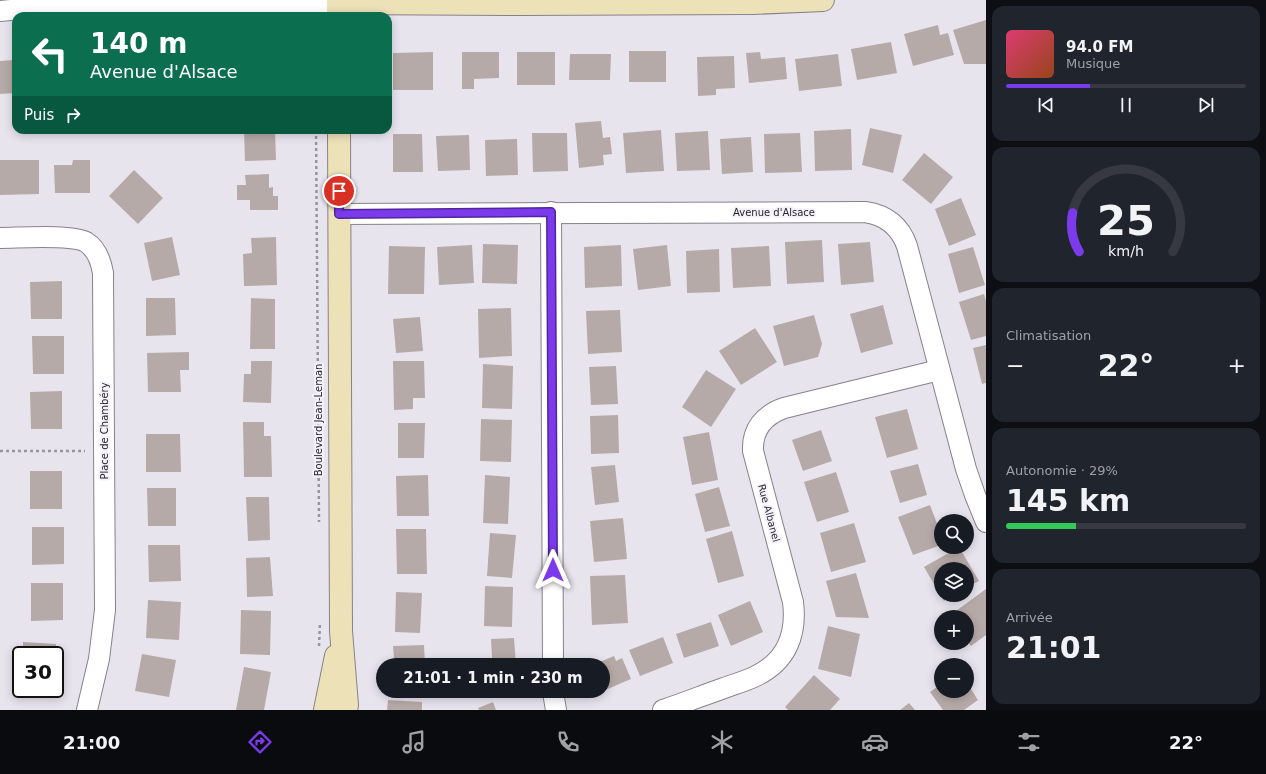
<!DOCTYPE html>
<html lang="fr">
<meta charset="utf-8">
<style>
body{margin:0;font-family:"DejaVu Sans",sans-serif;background:#20242c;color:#f1f3f6;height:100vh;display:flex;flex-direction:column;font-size:15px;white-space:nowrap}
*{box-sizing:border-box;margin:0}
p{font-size:13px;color:#9ea1a6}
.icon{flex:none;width:22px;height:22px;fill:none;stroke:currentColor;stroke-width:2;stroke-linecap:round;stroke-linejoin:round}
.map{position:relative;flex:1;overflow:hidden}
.side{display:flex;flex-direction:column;gap:6px;padding:6px;background:#0d0f14;width:280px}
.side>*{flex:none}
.banner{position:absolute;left:12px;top:12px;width:380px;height:122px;border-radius:12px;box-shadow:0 2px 10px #0003;background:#0b6e4f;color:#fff;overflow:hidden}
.fabs{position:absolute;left:934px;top:514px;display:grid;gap:8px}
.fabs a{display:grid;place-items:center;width:40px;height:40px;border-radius:50%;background:#171b24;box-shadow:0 2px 10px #0003;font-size:20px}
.speed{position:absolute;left:12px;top:646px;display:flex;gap:8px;font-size:20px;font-weight:700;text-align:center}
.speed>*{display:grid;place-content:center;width:52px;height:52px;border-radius:50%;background:#171b24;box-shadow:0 2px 10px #0003;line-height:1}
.speed .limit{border:2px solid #111;border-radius:6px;background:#fff;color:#111}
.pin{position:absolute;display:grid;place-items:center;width:34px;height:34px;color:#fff;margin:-17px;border:2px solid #fff;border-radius:50%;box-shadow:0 1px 4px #0007}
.me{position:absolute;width:44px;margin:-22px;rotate:0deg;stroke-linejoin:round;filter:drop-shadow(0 0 3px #0008)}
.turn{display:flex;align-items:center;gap:14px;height:84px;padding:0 12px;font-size:18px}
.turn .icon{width:52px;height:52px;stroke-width:2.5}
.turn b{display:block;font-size:28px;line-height:34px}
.then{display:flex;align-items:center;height:38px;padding:0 12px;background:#0003;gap:8px;font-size:15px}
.big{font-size:30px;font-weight:800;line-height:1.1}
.side .tile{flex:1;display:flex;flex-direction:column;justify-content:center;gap:6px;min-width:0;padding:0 14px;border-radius:12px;background:#20242c}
.side .dial{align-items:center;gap:0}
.dial svg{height:104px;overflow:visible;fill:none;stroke:#363941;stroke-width:7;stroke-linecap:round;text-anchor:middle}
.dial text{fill:#f1f3f6;stroke:none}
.song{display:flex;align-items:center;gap:12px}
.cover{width:48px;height:48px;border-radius:6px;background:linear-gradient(135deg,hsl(340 70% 55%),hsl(20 70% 35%))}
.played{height:4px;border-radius:2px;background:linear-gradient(90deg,#7c3aed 35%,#363941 35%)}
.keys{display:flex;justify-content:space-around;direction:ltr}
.heat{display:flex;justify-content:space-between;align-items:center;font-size:22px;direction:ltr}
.charge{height:6px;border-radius:3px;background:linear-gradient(90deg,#34c759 29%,#363941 0)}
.trip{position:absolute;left:376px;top:658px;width:234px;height:40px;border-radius:20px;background:#171b24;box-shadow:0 2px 10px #0003;font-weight:800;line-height:40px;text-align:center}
.tabs{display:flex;height:64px;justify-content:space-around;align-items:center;background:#090b0e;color:#9ea1a6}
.tabs .icon{width:28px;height:28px}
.tabs .on{color:#7c3aed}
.tabs b{font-size:18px;color:#f1f3f6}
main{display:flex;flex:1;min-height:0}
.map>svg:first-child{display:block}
.building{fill:#b6aaa8}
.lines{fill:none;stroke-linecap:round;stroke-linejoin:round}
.street-casing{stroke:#86828b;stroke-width:22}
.secondary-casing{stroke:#86828b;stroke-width:24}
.path{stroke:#97949c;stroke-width:2.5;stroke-dasharray:3 3;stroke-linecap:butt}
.street{stroke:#fff;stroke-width:20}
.secondary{stroke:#ede1b8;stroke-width:22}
.route-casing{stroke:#51269a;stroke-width:10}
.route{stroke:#7c3aed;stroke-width:7}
.labels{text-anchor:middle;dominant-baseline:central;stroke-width:4;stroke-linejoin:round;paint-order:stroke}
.street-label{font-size:10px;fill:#28262a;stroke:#f5f1fb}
</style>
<main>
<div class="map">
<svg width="986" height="710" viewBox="0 0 986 710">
<rect width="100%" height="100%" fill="#e8e4ee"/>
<!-- building -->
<g class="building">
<polygon points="986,20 986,64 964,64 953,30"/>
<polygon points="938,25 940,35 948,33 954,55 913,66 904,34"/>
<polygon points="891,42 897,73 857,80 851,49"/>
<rect x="629" y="51" width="37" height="31"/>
<polygon points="433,52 433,90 393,90 393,53"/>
<polygon points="462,52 499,52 499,78 474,79 474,89 462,89"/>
<rect x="517" y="52" width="38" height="33"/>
<polygon points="760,52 761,59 785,57 787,79 749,83 746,53"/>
<polygon points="570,54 611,54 610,80 569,80"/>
<polygon points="838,54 842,86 799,91 795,59"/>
<polygon points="734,56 735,88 716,89 716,95 698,96 697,57"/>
<polygon points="13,60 14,70 16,69 16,93 0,94 0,61"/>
<polygon points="601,121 603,138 610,137 612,154 603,155 604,165 579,168 575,123"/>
<polygon points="870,128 902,135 893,173 862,165"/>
<polygon points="851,129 852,170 815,171 814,131"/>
<polygon points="244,130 275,130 276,160 245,161"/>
<polygon points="661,130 664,171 626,173 623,133"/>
<polygon points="708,131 710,170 677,171 675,133"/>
<polygon points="532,133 567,133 568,171 533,172"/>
<polygon points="800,133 802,172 765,173 764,134"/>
<polygon points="393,134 422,134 423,172 393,172"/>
<polygon points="469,135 470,170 438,171 436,136"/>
<polygon points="751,137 753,172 722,174 720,139"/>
<polygon points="517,139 518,175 486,176 485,140"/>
<polygon points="924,153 953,177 931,204 902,180"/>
<polygon points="0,160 39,160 39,194 0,195"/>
<polygon points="73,160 90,160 90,193 55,193 54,165 72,165"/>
<polygon points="134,170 163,198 138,224 109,196"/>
<polygon points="269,174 269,188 273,187 273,196 278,196 278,210 250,210 250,200 237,200 237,185 246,185 245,175"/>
<polygon points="961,198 976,235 949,246 935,209"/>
<polygon points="172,237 180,275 152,281 144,243"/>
<polygon points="276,237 277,285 244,286 243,254 252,253 251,238"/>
<polygon points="822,240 824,282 787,284 785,242"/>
<polygon points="870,242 874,282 841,285 838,244"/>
<polygon points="483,244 518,245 517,284 482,283"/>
<polygon points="472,245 474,283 439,285 437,247"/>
<polygon points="621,245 622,286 585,288 584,247"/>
<polygon points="667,245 671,286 638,290 633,249"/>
<polygon points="389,246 425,247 424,294 388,294"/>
<polygon points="769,246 771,286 733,288 731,248"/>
<polygon points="973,247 985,285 959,293 948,254"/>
<polygon points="719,249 720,292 687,293 686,251"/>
<polygon points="62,281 62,319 31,319 30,282"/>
<polygon points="984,294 986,301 986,336 971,340 959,302"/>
<polygon points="146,298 175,298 176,335 146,336"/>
<polygon points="251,298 275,299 275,349 250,349"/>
<polygon points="883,305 893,344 861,353 850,314"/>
<polygon points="511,308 512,356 479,358 478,309"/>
<polygon points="620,310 622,352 588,354 586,311"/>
<polygon points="814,315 822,344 818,357 784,366 773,326"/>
<polygon points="420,317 423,351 396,353 393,319"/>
<polygon points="755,328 777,362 741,385 719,351"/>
<polygon points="32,336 64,336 64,374 33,374"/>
<polygon points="986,345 986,383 982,384 973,348"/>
<polygon points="189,352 189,370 180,370 181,392 148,392 147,353"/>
<polygon points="251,361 272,361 271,403 243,402 244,374 251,374"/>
<polygon points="393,361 424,361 425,398 413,398 413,409 394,410"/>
<polygon points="483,364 513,366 512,409 482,408"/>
<polygon points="616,366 618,404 591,405 589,367"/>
<polygon points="706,370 736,389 711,427 682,407"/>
<polygon points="62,391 62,429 31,429 30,392"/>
<polygon points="907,409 918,449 887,458 875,417"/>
<polygon points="618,415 619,453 591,454 590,416"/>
<polygon points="481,419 512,420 511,462 480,461"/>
<polygon points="243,422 264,422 264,436 271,436 272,477 244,477"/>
<polygon points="398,423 425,423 424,458 398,458"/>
<polygon points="821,430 832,461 803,471 792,440"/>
<polygon points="709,432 718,480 692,485 683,437"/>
<polygon points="146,434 180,434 181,472 146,472"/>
<polygon points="918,464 927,495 900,503 890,471"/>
<polygon points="615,465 619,502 595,505 591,467"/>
<rect x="30" y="471" width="32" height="38"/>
<polygon points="836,472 849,512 817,522 804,482"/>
<polygon points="428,475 429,516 397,516 396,476"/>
<polygon points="485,475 510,477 508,524 483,523"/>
<polygon points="719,487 730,526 705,532 695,494"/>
<polygon points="147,488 176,488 176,526 148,526"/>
<polygon points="246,497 269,497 270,540 248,541"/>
<polygon points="930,505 941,534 941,545 913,555 898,517"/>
<polygon points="623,518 627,559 594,562 590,521"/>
<polygon points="854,523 866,562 831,572 820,533"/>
<polygon points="32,527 64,527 64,564 32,565"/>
<polygon points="396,529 426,529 427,574 397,574"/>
<polygon points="732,531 744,576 718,583 706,539"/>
<polygon points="490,533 516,535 512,578 487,576"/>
<polygon points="148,545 180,545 181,581 149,582"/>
<polygon points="959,547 979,581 967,587 967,569 941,569 941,595 954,595 944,601 924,567"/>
<polygon points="270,557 273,596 247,597 246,558"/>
<polygon points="856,573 869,618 836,617 826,581"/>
<polygon points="625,575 628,623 592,625 590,576"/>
<polygon points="31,583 63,583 63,620 31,621"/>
<polygon points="485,586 513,587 512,627 484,626"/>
<polygon points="986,589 986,635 971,646 967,641 967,617 950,617 949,616"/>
<polygon points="396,592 422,593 420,633 395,632"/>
<polygon points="148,600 181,602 179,640 146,638"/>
<polygon points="750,601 763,632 731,646 718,615"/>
<polygon points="241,610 271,611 270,655 240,654"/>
<polygon points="711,622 719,646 684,658 676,634"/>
<polygon points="828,626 860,634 851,677 818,669"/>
<polygon points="663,637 673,663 640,676 629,650"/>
<polygon points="514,638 516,665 483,665 482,659 492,658 491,639"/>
<polygon points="23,642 56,644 55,655 23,655"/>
<polygon points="424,645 425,665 399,665 399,658 394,658 393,646"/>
<polygon points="142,654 176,660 169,697 135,691"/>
<polygon points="614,656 616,661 622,658 631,679 603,691 603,665 593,665"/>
<polygon points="244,667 271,672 264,710 236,710"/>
<polygon points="814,675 840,699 830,710 788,710 785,707"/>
<polygon points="967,683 978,700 964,710 943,710 930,692 941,684 941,691 967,691"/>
<polygon points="485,691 511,691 511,692 485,694"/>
<polygon points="388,700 422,702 422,710 387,710"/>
<polygon points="493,702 496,710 479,710 478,708"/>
<polygon points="909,703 915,710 900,710"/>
</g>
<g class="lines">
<!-- street casing -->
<g class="street-casing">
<g id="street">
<polyline points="0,11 74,4 306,2 338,3 338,0"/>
<polyline points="551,212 553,665"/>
<path d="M 339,214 L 865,212 C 886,215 900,226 907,246 L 966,469 L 975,495 L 986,522"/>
<path d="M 0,238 C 19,238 71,234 86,242 C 97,249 101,261 103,273 L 105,610 L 99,659 L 87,710"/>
<polyline points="553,691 554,698 556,710"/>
<path d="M 663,710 C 684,703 704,695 724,688 C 735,684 746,681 756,676 C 787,661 797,634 793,602 L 753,451 C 752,429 764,415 784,408 L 939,370"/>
</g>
</g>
<!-- secondary casing -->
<g class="secondary-casing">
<g id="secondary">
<polyline points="338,16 338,3 520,4 753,3 823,0"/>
<polyline points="339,130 341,631 347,705 346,710"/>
<polyline points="325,710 336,656"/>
</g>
</g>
<!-- path -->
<g class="path">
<polyline points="316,130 319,522"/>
<polyline points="0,451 85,451"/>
<polyline points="319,646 320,623"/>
</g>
<!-- street -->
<use href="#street" class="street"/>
<!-- secondary -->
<use href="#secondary" class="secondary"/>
</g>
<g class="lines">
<!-- route casing -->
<g class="route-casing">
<polyline id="route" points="339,191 339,214 551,212 553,570"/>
</g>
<!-- route -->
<use href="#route" class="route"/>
</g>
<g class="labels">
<!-- street labels -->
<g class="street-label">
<text x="774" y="212">Avenue d'Alsace</text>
<text transform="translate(318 420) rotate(-90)">Boulevard Jean-Leman</text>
<text transform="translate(104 431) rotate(-90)">Place de Chambéry</text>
<text transform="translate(769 513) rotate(75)">Rue Albanel</text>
</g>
</g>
</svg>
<div class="fabs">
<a><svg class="icon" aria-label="search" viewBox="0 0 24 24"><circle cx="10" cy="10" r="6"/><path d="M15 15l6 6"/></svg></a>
<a><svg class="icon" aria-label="layers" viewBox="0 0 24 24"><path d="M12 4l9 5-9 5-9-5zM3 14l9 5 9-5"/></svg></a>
<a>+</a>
<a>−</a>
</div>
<div class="speed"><div class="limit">30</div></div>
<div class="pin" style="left:339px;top:191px;background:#d93025"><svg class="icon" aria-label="arrive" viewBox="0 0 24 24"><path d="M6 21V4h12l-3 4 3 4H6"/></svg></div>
<svg class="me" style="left:553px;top:570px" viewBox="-20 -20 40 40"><path d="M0-17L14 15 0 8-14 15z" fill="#7c3aed" stroke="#fff" stroke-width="4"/></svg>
<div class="trip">21:01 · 1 min · 230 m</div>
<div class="banner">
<div class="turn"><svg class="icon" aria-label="left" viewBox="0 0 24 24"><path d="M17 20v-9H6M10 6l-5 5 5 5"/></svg><div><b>140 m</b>Avenue d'Alsace</div></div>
<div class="then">Puis<svg class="icon" aria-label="right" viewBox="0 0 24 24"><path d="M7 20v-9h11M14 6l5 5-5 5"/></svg></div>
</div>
</div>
<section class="side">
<div class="tile">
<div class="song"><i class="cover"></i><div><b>94.0 FM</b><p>Musique</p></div></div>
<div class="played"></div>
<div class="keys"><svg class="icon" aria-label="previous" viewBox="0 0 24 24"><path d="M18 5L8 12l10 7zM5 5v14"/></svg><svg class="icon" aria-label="pause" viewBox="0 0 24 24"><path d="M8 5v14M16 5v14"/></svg><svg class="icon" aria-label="next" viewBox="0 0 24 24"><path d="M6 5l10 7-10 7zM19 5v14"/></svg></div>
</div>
<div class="tile dial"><svg viewBox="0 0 100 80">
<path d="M14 69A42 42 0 1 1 86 69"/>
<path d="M14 69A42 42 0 0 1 9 39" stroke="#7c3aed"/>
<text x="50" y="56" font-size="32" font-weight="700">25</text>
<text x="50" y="72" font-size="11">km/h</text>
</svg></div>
<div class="tile"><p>Climatisation</p>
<div class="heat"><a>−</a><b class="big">22°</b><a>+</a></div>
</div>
<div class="tile"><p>Autonomie · 29%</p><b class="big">145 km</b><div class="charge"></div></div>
<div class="tile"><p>Arrivée</p><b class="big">21:01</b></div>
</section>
</main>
<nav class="tabs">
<b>21:00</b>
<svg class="icon on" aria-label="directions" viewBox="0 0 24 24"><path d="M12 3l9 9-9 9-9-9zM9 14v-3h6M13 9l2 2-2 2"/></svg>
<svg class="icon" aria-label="music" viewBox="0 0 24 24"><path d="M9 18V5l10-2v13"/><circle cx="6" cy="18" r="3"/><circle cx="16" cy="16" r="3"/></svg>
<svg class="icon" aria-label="phone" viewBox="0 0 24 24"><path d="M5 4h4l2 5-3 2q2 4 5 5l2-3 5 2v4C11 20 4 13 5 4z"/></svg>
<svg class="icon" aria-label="climate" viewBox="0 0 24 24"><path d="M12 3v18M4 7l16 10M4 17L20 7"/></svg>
<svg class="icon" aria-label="car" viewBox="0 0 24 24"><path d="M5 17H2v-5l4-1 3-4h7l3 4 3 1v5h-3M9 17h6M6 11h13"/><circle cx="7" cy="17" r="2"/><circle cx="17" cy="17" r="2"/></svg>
<svg class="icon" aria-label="filters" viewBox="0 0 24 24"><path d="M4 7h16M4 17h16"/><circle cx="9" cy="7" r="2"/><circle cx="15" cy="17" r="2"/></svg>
<b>22°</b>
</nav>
